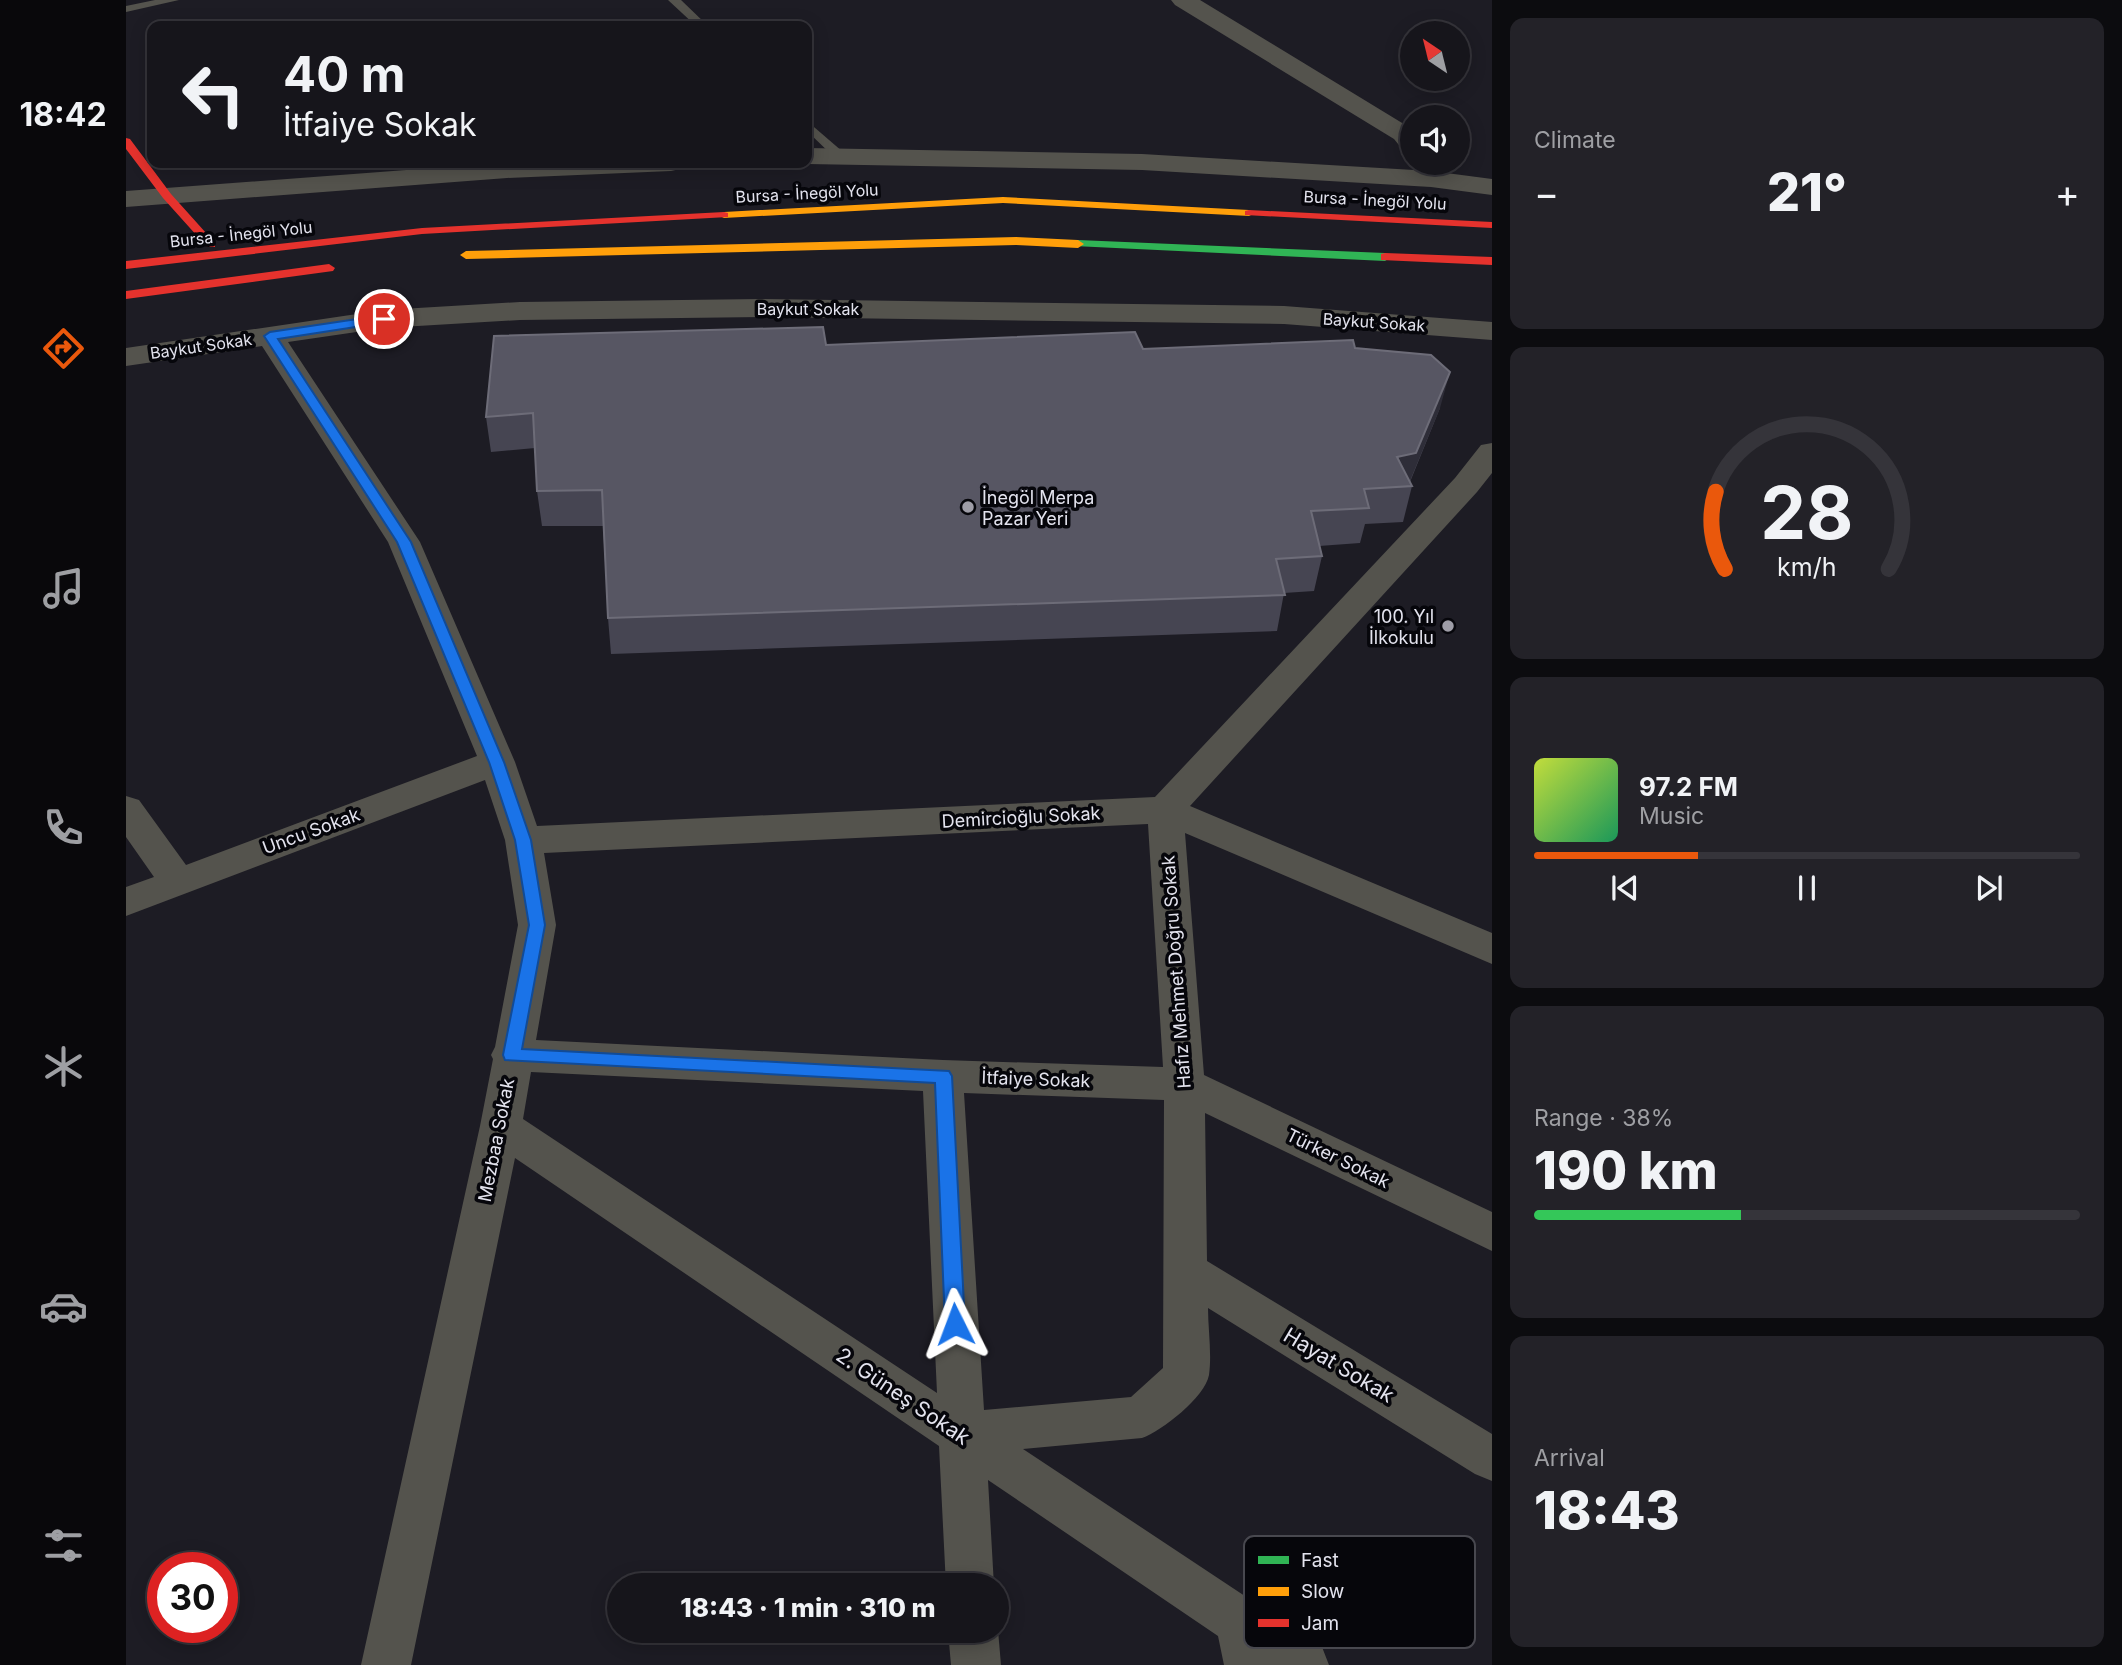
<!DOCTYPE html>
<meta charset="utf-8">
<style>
body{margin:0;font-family:Inter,sans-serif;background:#232228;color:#f1f3f6;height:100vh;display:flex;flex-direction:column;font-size:26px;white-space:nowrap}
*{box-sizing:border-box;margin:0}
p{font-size:23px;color:#9e9fa3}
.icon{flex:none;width:38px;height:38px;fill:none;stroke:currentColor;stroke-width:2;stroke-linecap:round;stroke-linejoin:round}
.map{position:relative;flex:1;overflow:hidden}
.side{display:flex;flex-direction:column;gap:18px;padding:18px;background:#0c0c0f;width:630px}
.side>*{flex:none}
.hud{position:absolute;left:21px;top:21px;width:665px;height:147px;border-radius:14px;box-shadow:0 4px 18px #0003,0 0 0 2px #35343a;background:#16151b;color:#f1f3f6;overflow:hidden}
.needle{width:46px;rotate:325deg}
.tools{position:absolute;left:1274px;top:21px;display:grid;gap:14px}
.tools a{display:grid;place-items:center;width:70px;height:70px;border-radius:50%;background:#16151b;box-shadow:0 4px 18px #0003,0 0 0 2px #35343a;font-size:35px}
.speed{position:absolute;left:21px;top:1552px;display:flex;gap:14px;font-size:35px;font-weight:700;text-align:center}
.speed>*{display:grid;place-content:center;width:91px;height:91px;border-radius:50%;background:#16151b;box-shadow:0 4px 18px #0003,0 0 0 2px #35343a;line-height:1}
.speed .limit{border:10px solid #d22;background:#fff;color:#111}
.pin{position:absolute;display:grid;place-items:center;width:60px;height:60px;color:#fff;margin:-30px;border:4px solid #fff;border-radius:50%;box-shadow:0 2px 7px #0007}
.me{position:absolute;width:77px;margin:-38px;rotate:357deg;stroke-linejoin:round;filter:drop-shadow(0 0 5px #0008)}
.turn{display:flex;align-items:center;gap:24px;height:147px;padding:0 21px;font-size:32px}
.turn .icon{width:91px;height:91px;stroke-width:2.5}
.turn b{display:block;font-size:49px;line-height:60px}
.big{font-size:52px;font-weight:800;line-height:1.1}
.side .widget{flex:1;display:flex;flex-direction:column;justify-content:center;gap:10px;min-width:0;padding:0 24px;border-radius:14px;background:#232228}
.side .dial{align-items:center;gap:0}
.dial svg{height:182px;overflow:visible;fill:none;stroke:#35343a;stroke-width:7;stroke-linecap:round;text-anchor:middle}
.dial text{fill:#f1f3f6;stroke:none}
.song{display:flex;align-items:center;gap:21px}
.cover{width:84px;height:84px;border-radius:10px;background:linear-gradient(135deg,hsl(70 70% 55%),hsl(150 70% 35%))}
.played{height:7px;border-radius:4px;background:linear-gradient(90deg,#ea580c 30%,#35343a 30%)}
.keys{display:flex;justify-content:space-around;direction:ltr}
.heat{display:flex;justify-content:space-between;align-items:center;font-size:38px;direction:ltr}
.charge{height:10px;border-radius:5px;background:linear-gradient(90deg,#34c759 38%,#35343a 0)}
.trip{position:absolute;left:481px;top:1573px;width:402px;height:70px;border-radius:35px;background:#16151b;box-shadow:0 4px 18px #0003,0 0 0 2px #35343a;font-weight:800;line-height:70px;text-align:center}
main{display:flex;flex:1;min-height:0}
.tabs{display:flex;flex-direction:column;width:126px;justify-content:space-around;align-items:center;background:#09080b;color:#9e9fa3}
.tabs .icon{width:49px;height:49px}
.tabs .on{color:#ea580c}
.tabs b{font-size:32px;color:#f1f3f6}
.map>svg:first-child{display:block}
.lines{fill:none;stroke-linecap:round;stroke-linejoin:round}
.lane{fill:#54534d;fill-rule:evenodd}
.street{fill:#54534d;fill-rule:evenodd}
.fast{fill:#30b455;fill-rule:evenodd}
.slow{fill:#ff9f0a;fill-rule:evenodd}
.jam{fill:#e5322d;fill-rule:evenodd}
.wall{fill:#464552}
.shaded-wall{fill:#2e2d38}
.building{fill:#575663;stroke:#6d6c78;stroke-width:2}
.route{fill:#1a73e8;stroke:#114b97;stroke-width:2}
.poi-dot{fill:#9e9da7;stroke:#06060b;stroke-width:2.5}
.labels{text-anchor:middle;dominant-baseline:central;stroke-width:7;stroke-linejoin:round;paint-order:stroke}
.far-street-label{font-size:16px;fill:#e3e3ee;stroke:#06060b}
.poi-label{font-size:18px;fill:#e3e3ee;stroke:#06060b;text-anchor:start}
.street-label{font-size:18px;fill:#e3e3ee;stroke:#06060b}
.near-street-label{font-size:21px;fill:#e3e3ee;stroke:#06060b}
.key{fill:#06060b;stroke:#48484f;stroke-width:2}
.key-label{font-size:19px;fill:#e3e3ee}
</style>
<main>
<nav class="tabs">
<b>18:42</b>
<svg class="icon on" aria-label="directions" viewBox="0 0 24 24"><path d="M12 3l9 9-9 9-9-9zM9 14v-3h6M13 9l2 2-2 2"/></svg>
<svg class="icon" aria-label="music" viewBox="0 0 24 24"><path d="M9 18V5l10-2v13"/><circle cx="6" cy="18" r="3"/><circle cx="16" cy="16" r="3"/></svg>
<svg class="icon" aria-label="phone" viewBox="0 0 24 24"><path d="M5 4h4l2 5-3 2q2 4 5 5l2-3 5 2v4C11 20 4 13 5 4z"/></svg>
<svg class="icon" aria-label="climate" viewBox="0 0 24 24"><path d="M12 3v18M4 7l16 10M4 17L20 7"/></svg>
<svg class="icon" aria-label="car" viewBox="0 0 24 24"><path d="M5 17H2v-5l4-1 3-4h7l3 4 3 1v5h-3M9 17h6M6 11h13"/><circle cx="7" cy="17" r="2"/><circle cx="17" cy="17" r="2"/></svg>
<svg class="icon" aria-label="filters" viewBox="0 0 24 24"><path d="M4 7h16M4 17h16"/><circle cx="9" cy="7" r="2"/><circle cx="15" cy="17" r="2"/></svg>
</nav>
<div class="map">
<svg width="1366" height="1665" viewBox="0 0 1366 1665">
<rect width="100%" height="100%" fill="#1d1c24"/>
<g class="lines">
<!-- lane -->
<g class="lane">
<polygon points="29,0 53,0 0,12 0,6"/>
<polygon points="542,0 555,0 582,26 570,26"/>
<polygon points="681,121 717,152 717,158 709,158 681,131"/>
</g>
<!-- street -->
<g class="street">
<polygon points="1045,0 1074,0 1286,129 1286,153 1277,150 1268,139 1049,5"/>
<polygon points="681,148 1016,154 1305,171 1366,179 1366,195 1305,187 1016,170 681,164 677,163 681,163"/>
<polygon points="373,163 558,163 554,169 545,171 381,178 0,207 0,191"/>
<path d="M 636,299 L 1158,306 L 1366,322 L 1366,340 L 1158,324 L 636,317 L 394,320 L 258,328 L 162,342 L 294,542 L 389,762 L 411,826 L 1029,797 L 1329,478 L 1355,445 L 1366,443 L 1366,473 L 1351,492 L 1064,806 L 1366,933 L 1366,964 L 1059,833 L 1078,1075 L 1366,1212 L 1366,1251 L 1079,1113 L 1081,1261 L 1366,1434 L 1366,1481 L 1349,1474 L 1082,1308 C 1082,1329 1086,1354 1083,1375 C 1079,1397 1036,1431 1016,1438 L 897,1449 L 1196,1647 L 1203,1665 L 1098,1665 L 1092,1636 L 862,1480 L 868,1586 L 820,1586 L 813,1446 L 389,1158 L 285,1665 L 235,1665 L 354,1126 L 367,1059 L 365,1055 L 369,1047 L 392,925 L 379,840 L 359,780 L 0,916 L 0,887 L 28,877 L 0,837 L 0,796 L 13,800 L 60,865 L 351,756 L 262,542 L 136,346 L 0,366 L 0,348 L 258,310 L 394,302 ZM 1022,824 L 1037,1067 L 817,1060 L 410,1040 L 430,925 L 418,853 ZM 405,1072 L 797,1091 L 811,1393 L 397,1119 ZM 838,1093 L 1038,1100 L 1037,1368 L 1005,1397 L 858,1410 Z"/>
<polygon points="872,1630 875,1665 825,1665 822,1631"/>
</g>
<!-- fast -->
<polygon class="fast" points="952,240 1259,253 1265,257 1259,261 948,246 948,242"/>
<!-- slow -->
<g class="slow">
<polygon points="877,197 1123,210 1129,213 1123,216 877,203 598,218 592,215 598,212"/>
<polygon points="890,237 952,240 958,244 952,248 890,245 340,259 334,255 340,251"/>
</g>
<!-- jam -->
<g class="jam">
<polygon points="0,138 4,139 45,194 89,243 89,247 81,247 37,198 0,149"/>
<polygon points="1123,210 1366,222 1366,228 1119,215 1119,211"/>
<polygon points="598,212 602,213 602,217 296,234 0,269 0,261 296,228"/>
<polygon points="1259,253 1366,257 1366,265 1255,260 1255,254"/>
<polygon points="203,264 209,268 207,271 0,299 0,291"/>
</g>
</g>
<!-- wall -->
<polygon class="wall" points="700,345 1017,349 1229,348 1314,408 1284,482 1286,486 1277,522 1239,524 1234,543 1193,546 1196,556 1188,591 1158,593 1151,631 485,654 482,618 477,526 416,526 411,491 409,448 365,452 360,417"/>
<!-- shaded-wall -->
<polygon class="shaded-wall" points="1324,372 1314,408 1281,488 1282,486 1271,457"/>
<!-- building -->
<polygon class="building" points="697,327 700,345 1009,332 1017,349 1227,340 1229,348 1305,355 1324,372 1290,453 1271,457 1286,486 1238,489 1243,508 1185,511 1196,556 1150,559 1159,595 482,618 476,490 411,491 407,413 360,417 368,336"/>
<!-- route -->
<polygon class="route" points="258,315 264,319 262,322 152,339 285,542 378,762 405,840 419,925 396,1049 823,1071 826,1076 839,1324 836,1330 829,1333 822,1330 819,1324 809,1083 379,1060 377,1055 403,925 389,840 363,762 271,542 138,336 144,332"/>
<!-- markers -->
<g class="poi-dot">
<circle cx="842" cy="507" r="7"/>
<circle cx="1322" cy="626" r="7"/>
</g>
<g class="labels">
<!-- far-street labels -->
<g class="far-street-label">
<text transform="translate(681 193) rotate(-3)">Bursa - İnegöl Yolu</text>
<text transform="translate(1249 200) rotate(3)">Bursa - İnegöl Yolu</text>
<text transform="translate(115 234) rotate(-6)">Bursa - İnegöl Yolu</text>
<text x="682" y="309">Baykut Sokak</text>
<text transform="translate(1248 322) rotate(4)">Baykut Sokak</text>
<text transform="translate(75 346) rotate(-8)">Baykut Sokak</text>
</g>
<!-- poi labels -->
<g class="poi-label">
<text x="856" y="497">İnegöl Merpa<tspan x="856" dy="21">Pazar Yeri</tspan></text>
<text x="1308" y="616" text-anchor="end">100. Yıl<tspan x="1308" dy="21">İlkokulu</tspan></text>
</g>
<!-- street labels -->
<g class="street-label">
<text transform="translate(895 817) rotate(-3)">Demircioğlu Sokak</text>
<text transform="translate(185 831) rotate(-20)">Uncu Sokak</text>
<text transform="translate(1050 972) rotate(-94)">Hafız Mehmet Doğru Sokak</text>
<text transform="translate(910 1079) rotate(2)">İtfaiye Sokak</text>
<text transform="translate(370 1140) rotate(-79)">Mezbaa Sokak</text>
<text transform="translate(1212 1158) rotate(26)">Türker Sokak</text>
</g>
<!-- near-street labels -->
<g class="near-street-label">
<text transform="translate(1213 1365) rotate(31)">Hayat Sokak</text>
<text transform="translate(777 1396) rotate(34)">2. Güneş Sokak</text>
</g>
</g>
<!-- legend -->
<rect x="1118" y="1536" width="231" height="112" rx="10" class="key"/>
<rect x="1132" y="1556" width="31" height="8" fill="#30b455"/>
<rect x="1132" y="1587" width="31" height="9" fill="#ff9f0a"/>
<rect x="1132" y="1619" width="31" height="8" fill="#e5322d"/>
<g class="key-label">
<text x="1175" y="1567">Fast</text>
<text x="1175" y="1598">Slow</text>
<text x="1175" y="1630">Jam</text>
</g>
</svg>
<div class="tools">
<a><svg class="needle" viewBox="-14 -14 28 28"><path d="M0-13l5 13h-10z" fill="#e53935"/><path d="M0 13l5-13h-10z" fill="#9e9fa3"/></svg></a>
<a><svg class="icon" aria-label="sound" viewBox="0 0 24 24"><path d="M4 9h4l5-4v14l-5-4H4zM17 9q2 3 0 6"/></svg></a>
</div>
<div class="speed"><div class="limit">30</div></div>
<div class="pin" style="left:258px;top:319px;background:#d93025"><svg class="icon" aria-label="arrive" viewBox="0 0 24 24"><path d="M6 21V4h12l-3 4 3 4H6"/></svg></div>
<svg class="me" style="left:829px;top:1324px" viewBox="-20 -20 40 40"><path d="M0-17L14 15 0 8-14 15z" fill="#1a73e8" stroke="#fff" stroke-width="4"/></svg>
<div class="trip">18:43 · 1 min · 310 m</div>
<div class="hud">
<div class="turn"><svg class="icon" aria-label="left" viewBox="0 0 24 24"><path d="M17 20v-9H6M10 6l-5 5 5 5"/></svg><div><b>40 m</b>İtfaiye Sokak</div></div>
</div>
</div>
<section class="side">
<div class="widget"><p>Climate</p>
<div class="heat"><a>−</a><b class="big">21°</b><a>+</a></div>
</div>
<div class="widget dial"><svg viewBox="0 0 100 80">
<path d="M14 69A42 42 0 1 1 86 69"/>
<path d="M14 69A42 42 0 0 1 10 35" stroke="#ea580c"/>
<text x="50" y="56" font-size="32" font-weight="700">28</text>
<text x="50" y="72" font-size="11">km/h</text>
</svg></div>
<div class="widget">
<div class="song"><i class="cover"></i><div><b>97.2 FM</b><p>Music</p></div></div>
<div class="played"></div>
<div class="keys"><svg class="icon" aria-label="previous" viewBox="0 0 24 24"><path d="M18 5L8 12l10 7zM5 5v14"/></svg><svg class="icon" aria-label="pause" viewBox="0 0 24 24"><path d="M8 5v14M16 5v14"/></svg><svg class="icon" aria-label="next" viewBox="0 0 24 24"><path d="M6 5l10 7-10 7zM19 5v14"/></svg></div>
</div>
<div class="widget"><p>Range · 38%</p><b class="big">190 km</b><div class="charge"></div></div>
<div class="widget"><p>Arrival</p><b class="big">18:43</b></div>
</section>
</main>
